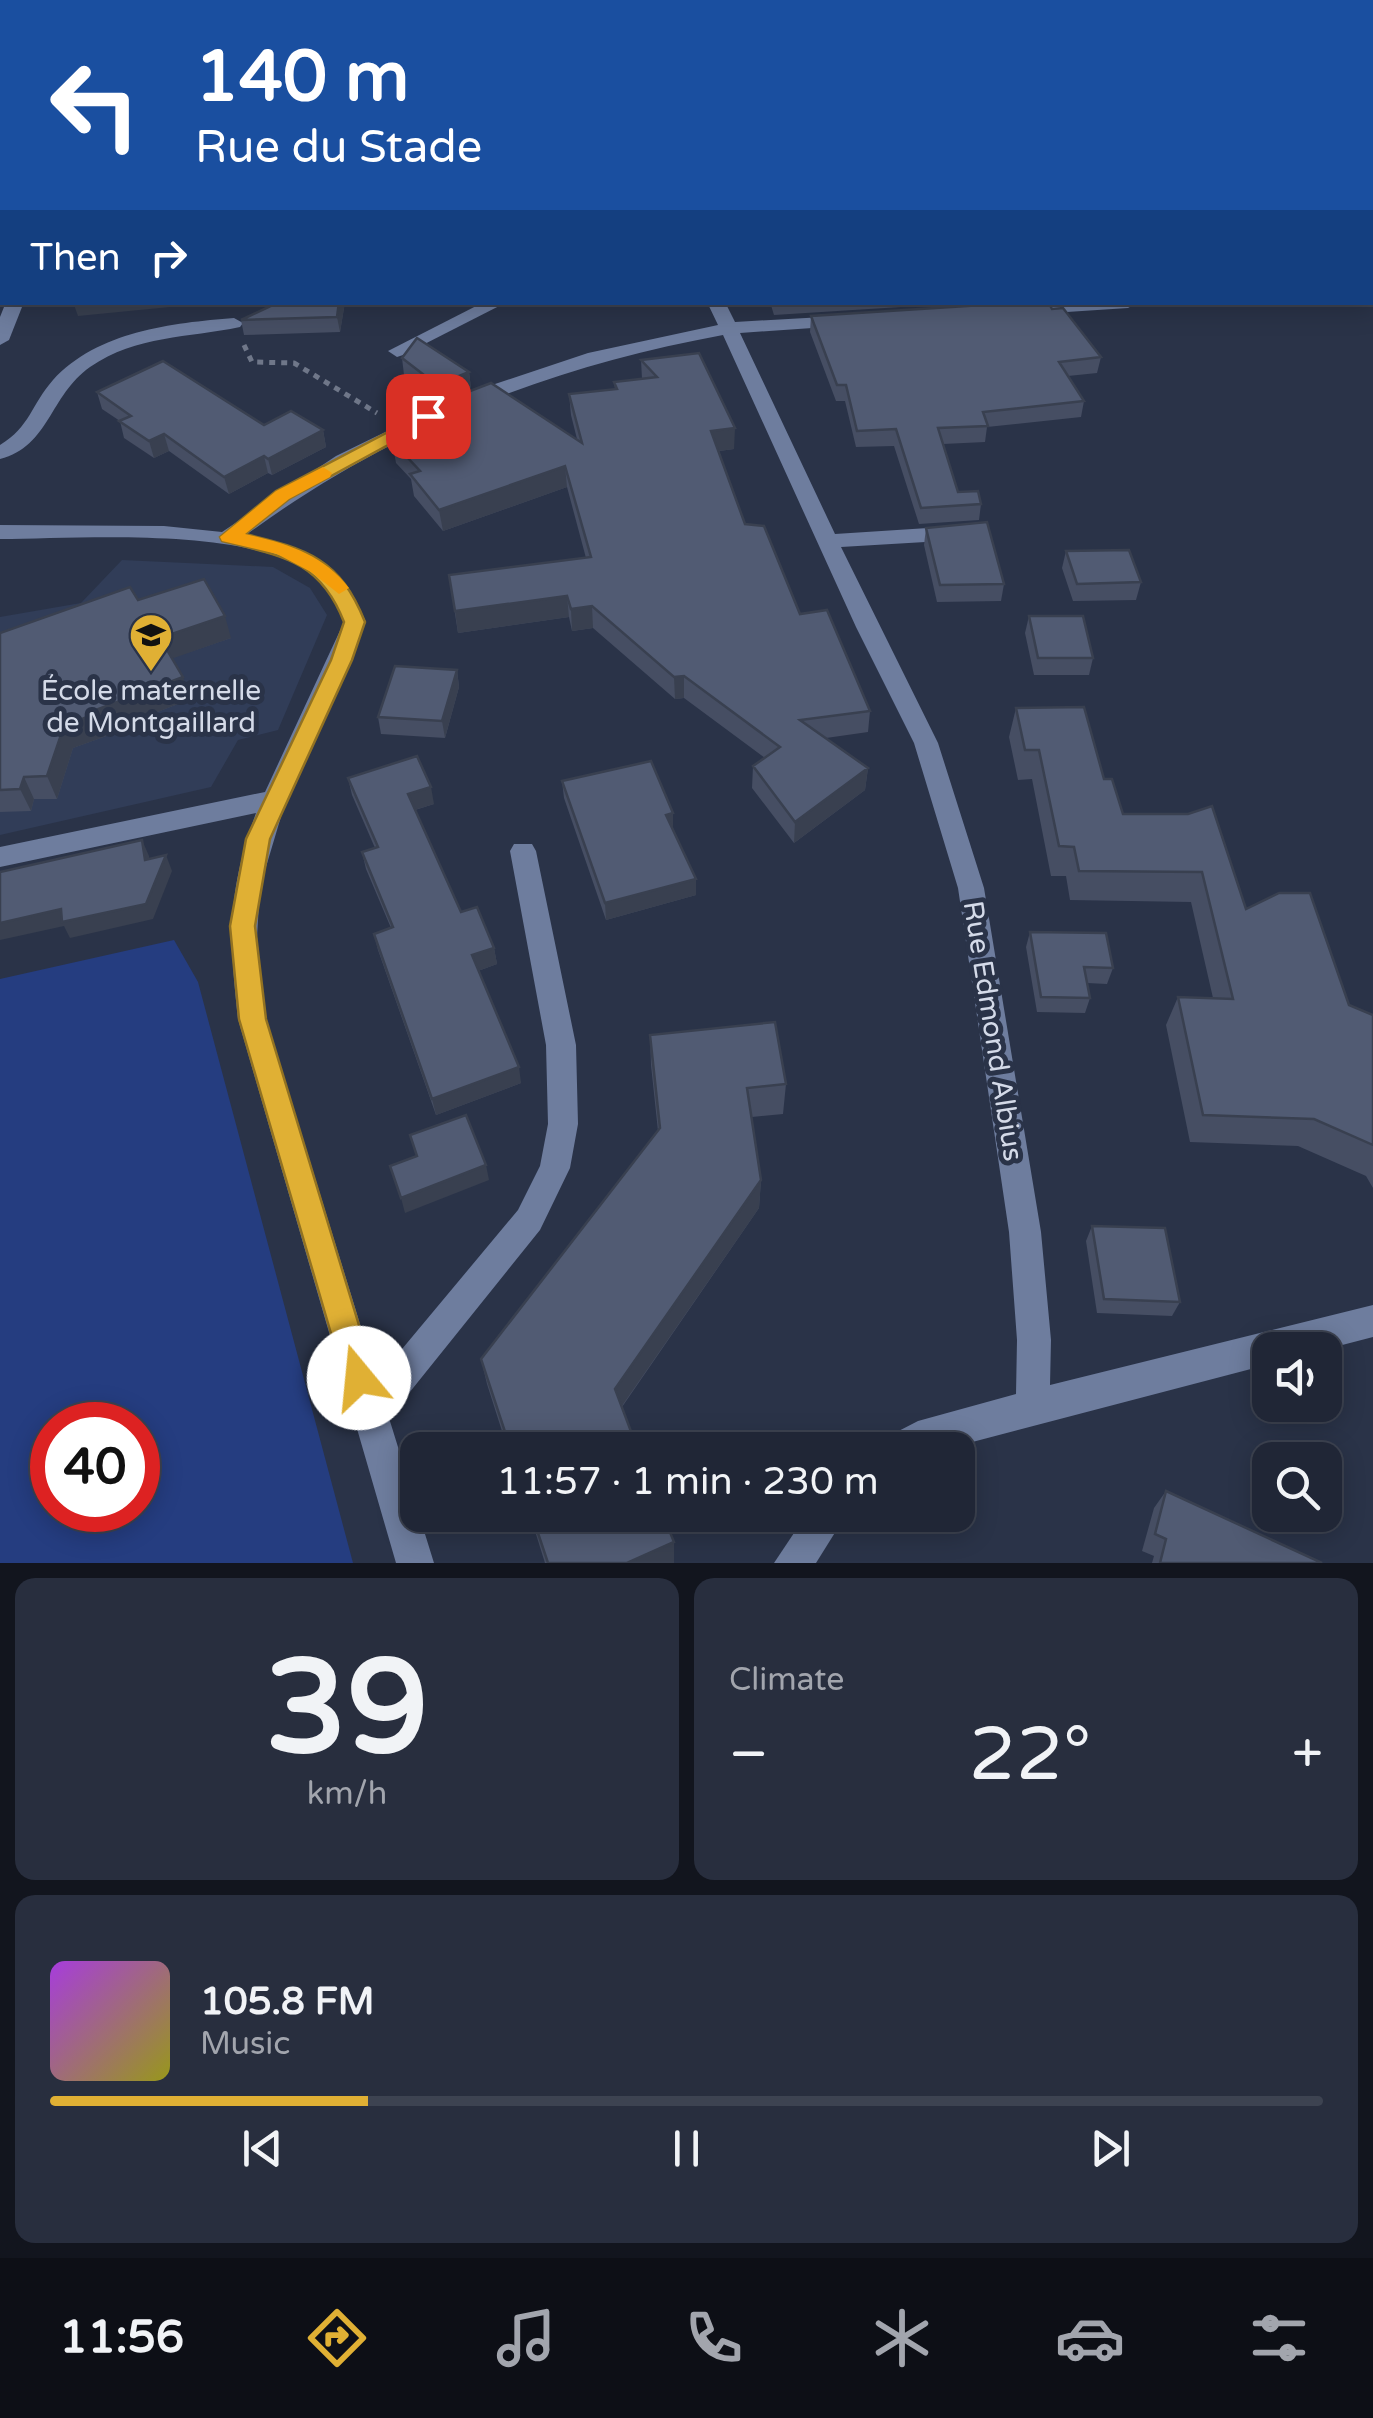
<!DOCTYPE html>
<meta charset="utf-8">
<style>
body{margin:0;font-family:"Varela Round",sans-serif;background:#282e3e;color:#f1f3f6;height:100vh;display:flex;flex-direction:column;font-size:38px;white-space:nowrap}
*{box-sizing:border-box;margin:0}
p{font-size:32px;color:#a2a5ad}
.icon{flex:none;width:55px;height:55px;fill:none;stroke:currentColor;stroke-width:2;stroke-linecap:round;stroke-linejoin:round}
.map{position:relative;height:1563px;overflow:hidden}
.side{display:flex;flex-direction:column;gap:15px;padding:15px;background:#12151e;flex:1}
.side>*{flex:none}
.top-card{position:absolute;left:0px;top:0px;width:1375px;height:305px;box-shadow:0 5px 25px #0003,0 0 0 2px #3d4351;background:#1a4fa0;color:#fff;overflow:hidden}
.buttons{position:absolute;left:1252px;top:1332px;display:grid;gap:20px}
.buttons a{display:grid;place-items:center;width:90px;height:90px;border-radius:20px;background:#202636;box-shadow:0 5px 25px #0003,0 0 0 2px #3d4351;font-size:50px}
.speed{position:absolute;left:30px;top:1402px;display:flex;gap:20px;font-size:50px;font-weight:700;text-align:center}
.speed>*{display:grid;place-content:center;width:130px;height:130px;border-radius:50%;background:#202636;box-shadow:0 5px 25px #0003,0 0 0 2px #3d4351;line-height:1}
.speed .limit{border:15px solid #d22;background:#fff;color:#111}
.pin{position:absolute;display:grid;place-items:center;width:85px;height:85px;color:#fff;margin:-42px;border-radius:20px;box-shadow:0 5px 15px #0006}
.me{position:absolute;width:110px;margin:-55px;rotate:343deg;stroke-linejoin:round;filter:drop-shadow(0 0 8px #0008)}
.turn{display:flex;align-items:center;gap:35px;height:210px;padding:0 30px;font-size:45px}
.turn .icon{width:130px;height:130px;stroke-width:2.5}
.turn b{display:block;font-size:70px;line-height:85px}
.then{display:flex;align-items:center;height:95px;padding:0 30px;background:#0003;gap:20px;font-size:38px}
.big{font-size:75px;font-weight:600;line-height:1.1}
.side .card{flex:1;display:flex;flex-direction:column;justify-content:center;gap:15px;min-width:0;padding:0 35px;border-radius:20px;background:#282e3e}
.side .dial{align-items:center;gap:0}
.dial b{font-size:130px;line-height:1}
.song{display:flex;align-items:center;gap:30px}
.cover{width:120px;height:120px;border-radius:15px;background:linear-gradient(135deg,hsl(280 70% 55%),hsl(60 70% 35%))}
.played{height:10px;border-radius:5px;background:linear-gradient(90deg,#e0b034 25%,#3d4351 25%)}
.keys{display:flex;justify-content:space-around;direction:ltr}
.heat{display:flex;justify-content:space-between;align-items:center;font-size:55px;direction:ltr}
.side .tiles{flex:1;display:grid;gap:15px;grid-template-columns:1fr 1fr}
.card:last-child{grid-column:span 2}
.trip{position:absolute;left:400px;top:1432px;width:575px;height:100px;border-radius:20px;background:#202636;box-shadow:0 5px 25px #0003,0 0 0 2px #3d4351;font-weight:600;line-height:100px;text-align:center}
.menu{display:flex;height:160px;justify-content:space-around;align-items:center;background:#0d0f16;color:#a2a5ad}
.menu .icon{width:70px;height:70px}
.menu .active{color:#e0b034}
.menu b{font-size:45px;color:#f1f3f6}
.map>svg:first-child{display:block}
.built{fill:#313d58}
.green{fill:#253d80;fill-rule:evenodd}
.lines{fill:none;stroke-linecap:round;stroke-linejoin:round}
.path-far1{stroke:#6f7789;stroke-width:4;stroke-dasharray:5 5;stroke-linecap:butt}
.path{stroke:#6f7789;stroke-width:5;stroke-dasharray:6 6;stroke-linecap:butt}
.minor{fill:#6e7d9e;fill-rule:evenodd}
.wall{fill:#464e63}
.shaded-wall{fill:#394050}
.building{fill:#515b73;stroke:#394050;stroke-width:2.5}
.route{fill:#e0b034;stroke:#927222;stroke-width:2.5}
.slow{fill:#f59e0b}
.labels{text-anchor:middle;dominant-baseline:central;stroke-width:10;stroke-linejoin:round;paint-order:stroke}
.poi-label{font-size:28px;fill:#d4dae8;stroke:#2a3348}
.street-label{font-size:28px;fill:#d4dae8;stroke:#2a3348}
</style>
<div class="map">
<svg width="1373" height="1563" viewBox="0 0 1373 1563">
<rect width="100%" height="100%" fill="#2a3348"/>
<!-- built -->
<polygon class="built" points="122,560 273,567 310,588 327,615 278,730 238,740 211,787 0,835 0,617 81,603"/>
<!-- green -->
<g class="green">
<polygon points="342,0 896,0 902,2 368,2"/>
<path d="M 174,940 L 198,982 L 353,1563 L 0,1563 L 0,979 ZM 138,1425 L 138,1510 L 52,1510 L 52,1425 Z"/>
</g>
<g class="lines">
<!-- path-far1 -->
<g class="path-far1">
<polyline points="625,0 629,2"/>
<polyline points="743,0 823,2"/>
</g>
<!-- path -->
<polyline class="path" points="244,345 252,362 294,363 377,413"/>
<!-- minor -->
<g class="minor">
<polygon points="251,0 324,0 325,2 250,2"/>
<polygon points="1000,0 1014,0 1015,2 1001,2"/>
<rect x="0" y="17" width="2" height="8"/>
<rect x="1372" y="131" width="1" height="8"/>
<polygon points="0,168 2,169 2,180 0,179"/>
<polygon points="2,219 2,229 0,230 0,220"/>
<polygon points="6,302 24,302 9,340 0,345 0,317"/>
<polygon points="484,302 507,302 403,355 397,357 388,351"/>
<path d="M 707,302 L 725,302 L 735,322 L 841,316 L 850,321 L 841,326 L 740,333 L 835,534 L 959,526 L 970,533 L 959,540 L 841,547 L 938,743 L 984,888 L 1041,1232 L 1051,1340 L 1050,1385 L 1373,1305 L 1373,1337 L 1323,1350 L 1270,1350 L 1270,1364 L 942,1450 L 879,1450 L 885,1438 L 918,1421 L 1016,1394 L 1017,1340 L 1009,1232 L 958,888 L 914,743 L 856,627 L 723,335 C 548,367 390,429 246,535 C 306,546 341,563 366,622 L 283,810 L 260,887 L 257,937 L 266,1019 L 377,1379 L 518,1210 L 540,1166 L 548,1124 L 546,1045 L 510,851 L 514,844 L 532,844 L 536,851 L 576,1045 L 578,1124 L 570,1168 L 540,1230 L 389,1418 L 434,1563 L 396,1563 L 238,1019 C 229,936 227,893 256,813 L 0,867 L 0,847 L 265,792 L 344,622 C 337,605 330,589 316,577 C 254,525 80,539 0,539 L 0,525 L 164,526 L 222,532 L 336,456 L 459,396 L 588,353 L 718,325 Z"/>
<polygon points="1055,302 1136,302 1137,303 1128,308 1021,315 1012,310 1021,305"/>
<path d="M 234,318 L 243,323 L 240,327 C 188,338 137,335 90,367 C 49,396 50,446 0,459 L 0,445 C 30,427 31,405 53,380 C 98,331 172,323 234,318 Z"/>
<polygon points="806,1515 846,1515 816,1563 774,1563"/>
</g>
</g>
<!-- wall -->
<g class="wall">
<polygon points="1087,0 1373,0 1373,86 1372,2 1092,2"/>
<polygon points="279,302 345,302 340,332 244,335 241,320"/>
<polygon points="770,302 980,302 774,315"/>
<polygon points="1052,309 1101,357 1097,373 1068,376 1084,401 1081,417 987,427 985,442 943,444 958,492 981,504 979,520 919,524 894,446 856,447 845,401 836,401 810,332 811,316"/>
<polygon points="402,358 469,372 471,388 439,402 404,375"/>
<polygon points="641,360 734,449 719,451 745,524 800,614 870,711 868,732 826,738 868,768 865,790 794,843 752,788 753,766 765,758 684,698 675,699 593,628 572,631 569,617 458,633 449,575 586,558 567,487 443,531 414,496 411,479 396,463 392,441 459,410 457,396 577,439 571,415 569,394 615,389 614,382 642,379"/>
<polygon points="97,392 264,425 323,430 326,447 272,475 268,473 229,494 169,451 154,458 124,438 120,421 102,409"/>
<polygon points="926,528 1004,584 1001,601 937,602 924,545"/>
<polygon points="1066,551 1141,582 1136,600 1073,601 1062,568"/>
<polygon points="1029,616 1093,658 1089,675 1034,675 1025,633"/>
<polygon points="0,633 231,638 172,658 191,699 108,731 109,735 73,748 57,799 34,799 31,811 0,812"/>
<polygon points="457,670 459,687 445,738 381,734 378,717"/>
<polygon points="1016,708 1104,779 1123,814 1188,814 1246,909 1349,1005 1373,1015 1373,1188 1366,1176 1298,1146 1190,1142 1166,1025 1178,997 1213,998 1191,902 1070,900 1066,876 1051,876 1032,779 1018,780 1009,737"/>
<polygon points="348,778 434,804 415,810 461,912 494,948 497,964 478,971 521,1083 436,1115 378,950 374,934 391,928 366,869 362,852 375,848 352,795"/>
<polygon points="562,781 673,813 673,829 696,895 606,920 564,798"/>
<polygon points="1030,932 1113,968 1107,984 1087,983 1090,998 1085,1013 1037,1012 1026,947"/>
<polygon points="650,1035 786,1084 783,1114 752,1117 761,1180 759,1208 622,1407 638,1450 508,1450 487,1384 481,1359 658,1131 651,1065"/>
<polygon points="1092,1226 1180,1302 1172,1316 1097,1313 1086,1241"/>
<polygon points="1166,1491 1322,1563 1152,1563 1154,1556 1142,1551 1154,1508"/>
<polygon points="530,1515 663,1515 674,1542 674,1563 545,1563"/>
</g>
<!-- shaded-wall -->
<g class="shaded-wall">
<polygon points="73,302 181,302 180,306 78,316"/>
<polygon points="339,302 345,302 340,332 337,317"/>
<polygon points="469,372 471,388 439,402 437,385"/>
<polygon points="735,428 734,449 711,452 711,431"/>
<polygon points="323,430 326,447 272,475 268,459"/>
<polygon points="164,434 169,451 154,458 149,441"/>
<polygon points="264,456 268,473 229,494 224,477"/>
<polygon points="565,466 567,487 443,531 439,510"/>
<polygon points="567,596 569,617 458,633 455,611"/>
<polygon points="592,606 593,628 572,631 571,609"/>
<polygon points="225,616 231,638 168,660 160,638"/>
<polygon points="457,670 459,687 445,738 442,721"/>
<polygon points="684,676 684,698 675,699 674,677"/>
<polygon points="183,677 191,699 108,731 109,735 73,748 57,799 47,776 64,726 98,709"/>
<polygon points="868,768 865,790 794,843 795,822"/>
<polygon points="24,777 34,799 31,811 20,789"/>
<polygon points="431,787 434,804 411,811 408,794"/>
<polygon points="673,813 673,830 666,815"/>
<polygon points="142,840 149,856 151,876 145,860"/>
<polygon points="166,855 172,871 153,919 70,938 64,926 0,940 0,923"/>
<polygon points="696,879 696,895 606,920 605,903"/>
<polygon points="494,948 497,964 475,972 472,955"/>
<polygon points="519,1067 521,1083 436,1115 432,1099"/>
<polygon points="486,1165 489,1180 405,1213 401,1198"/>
<polygon points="761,1180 759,1208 617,1413 615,1389"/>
<polygon points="674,1542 674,1563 627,1563"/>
</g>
<!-- building -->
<g class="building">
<polygon points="1128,0 1373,0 1373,71 1372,2 1134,2"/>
<polygon points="0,56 2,57 2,163 1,164"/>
<polygon points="279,302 339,302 337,317 241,320"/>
<polygon points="1031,302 1048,302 1052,309 1063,308 1101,357 1059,362 1084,401 983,412 988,426 938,428 958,492 978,491 981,504 921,508 896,429 857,431 846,385 837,385 811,316"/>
<polygon points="417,338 469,372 437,385 402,358"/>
<polygon points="699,353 735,428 711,431 745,524 764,526 800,614 827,610 870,711 800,720 868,768 795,822 753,766 780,747 684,676 674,677 592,606 571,609 567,596 455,611 449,575 591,557 565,466 439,510 410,474 420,471 392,441 468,405 457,396 491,383 582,443 569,394 617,389 614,382 657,377 641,360"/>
<polygon points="163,361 264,425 291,411 323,430 268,459 264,456 224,477 164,434 149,441 119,421 131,416 97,392"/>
<polygon points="987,522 1004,584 940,585 926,528"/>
<polygon points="1129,550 1141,582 1077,584 1066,551"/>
<polygon points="204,579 225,616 160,638 183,677 98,709 100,712 64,726 47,776 24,777 20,789 0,790 0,633 130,587 138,600"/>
<polygon points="1029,616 1083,616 1093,658 1038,658"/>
<polygon points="395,666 457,670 442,721 378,717"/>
<polygon points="1084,707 1104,779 1112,779 1123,814 1188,814 1212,806 1246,909 1279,893 1310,893 1349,1005 1373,1015 1373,1145 1314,1119 1203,1115 1178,997 1233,999 1202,872 1079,871 1074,847 1059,846 1039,750 1025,750 1016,708"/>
<polygon points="417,756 431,787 408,794 461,912 477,907 494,948 472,955 519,1067 432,1099 374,934 393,927 362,852 378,847 348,778"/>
<polygon points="651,761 673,813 666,815 696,879 605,903 562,781"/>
<polygon points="142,840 145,860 166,855 146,904 62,922 61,909 0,923 0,872"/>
<polygon points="1030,932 1106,933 1113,968 1084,967 1090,998 1041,997"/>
<polygon points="775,1022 786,1084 747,1088 761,1180 615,1389 638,1450 511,1450 481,1359 660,1128 650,1035"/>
<polygon points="466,1115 486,1165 401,1198 390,1166 417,1156 410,1135"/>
<polygon points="1092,1226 1165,1228 1180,1302 1104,1299"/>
<polygon points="1166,1491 1322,1563 1160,1563 1166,1539 1155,1534"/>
<polygon points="532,1515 663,1515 674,1542 627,1563 548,1563"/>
</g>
<!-- route -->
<path class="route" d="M 428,411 L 437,416 L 434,420 L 289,499 L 245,534 C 308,549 340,559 365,622 L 352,660 L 270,839 L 255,926 L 266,1019 L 375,1378 L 370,1389 L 359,1393 L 348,1389 L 344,1378 L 239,1019 L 230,926 L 246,839 L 331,660 L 344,622 C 320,560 282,556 222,541 L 220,537 L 276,491 Z"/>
<!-- slow -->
<path class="slow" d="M 323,467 L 332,473 L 330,477 L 289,499 L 245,534 C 285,543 323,554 349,588 L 339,594 L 311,572 L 277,554 L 222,541 L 220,537 L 276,491 Z"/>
<!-- icons -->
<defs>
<g id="school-pin" transform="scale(2.25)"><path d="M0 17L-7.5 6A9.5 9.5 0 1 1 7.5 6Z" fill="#e0b034" stroke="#2a3348"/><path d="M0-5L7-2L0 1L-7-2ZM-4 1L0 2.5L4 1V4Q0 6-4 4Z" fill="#111"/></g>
</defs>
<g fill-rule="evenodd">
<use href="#school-pin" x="151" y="635"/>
</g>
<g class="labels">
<!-- poi labels -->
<g class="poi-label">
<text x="151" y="691">École maternelle<tspan x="151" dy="32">de Montgaillard</tspan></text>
</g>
<!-- street labels -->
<g class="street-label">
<text transform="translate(993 1031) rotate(81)">Rue Edmond Albius</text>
</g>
</g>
</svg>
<div class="buttons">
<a><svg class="icon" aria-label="sound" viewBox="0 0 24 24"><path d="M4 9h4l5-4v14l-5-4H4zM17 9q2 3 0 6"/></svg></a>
<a><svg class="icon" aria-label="search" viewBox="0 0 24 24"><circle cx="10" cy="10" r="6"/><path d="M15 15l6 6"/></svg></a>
</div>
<div class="speed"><div class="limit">40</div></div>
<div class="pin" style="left:428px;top:416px;background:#d93025"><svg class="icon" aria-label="arrive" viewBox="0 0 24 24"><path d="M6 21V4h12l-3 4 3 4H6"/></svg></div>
<svg class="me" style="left:359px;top:1378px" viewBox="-20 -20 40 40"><circle r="19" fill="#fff"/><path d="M0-13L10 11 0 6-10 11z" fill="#e0b034"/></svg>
<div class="trip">11:57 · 1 min · 230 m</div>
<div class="top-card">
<div class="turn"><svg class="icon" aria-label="left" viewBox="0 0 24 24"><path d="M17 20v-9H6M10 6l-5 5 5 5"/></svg><div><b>140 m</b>Rue du Stade</div></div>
<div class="then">Then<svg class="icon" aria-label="right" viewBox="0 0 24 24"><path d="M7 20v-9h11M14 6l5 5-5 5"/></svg></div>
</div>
</div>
<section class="side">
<div class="tiles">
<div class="card dial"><b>39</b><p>km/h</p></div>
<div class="card"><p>Climate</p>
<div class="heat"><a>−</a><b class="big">22°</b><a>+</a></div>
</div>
<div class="card">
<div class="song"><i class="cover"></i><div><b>105.8 FM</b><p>Music</p></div></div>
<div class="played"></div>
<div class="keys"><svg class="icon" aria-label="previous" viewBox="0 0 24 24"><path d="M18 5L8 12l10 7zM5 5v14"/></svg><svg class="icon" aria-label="pause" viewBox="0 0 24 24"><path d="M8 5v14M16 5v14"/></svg><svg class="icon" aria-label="next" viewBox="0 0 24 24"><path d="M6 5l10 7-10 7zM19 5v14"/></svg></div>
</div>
</div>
</section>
<nav class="menu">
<b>11:56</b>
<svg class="icon active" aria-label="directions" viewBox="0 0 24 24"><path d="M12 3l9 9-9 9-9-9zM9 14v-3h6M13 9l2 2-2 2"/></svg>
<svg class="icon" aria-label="music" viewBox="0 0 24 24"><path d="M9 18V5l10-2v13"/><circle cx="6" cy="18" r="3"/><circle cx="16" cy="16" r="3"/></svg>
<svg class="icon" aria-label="phone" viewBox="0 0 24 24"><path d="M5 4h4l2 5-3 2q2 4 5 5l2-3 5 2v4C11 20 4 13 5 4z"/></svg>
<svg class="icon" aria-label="climate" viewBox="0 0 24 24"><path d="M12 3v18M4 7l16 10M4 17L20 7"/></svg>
<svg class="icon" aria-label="car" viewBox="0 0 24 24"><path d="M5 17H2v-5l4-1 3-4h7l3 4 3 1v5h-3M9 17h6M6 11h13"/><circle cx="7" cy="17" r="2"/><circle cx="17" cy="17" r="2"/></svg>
<svg class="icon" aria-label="filters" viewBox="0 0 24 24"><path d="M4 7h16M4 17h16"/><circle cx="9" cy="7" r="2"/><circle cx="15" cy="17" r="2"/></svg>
</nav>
